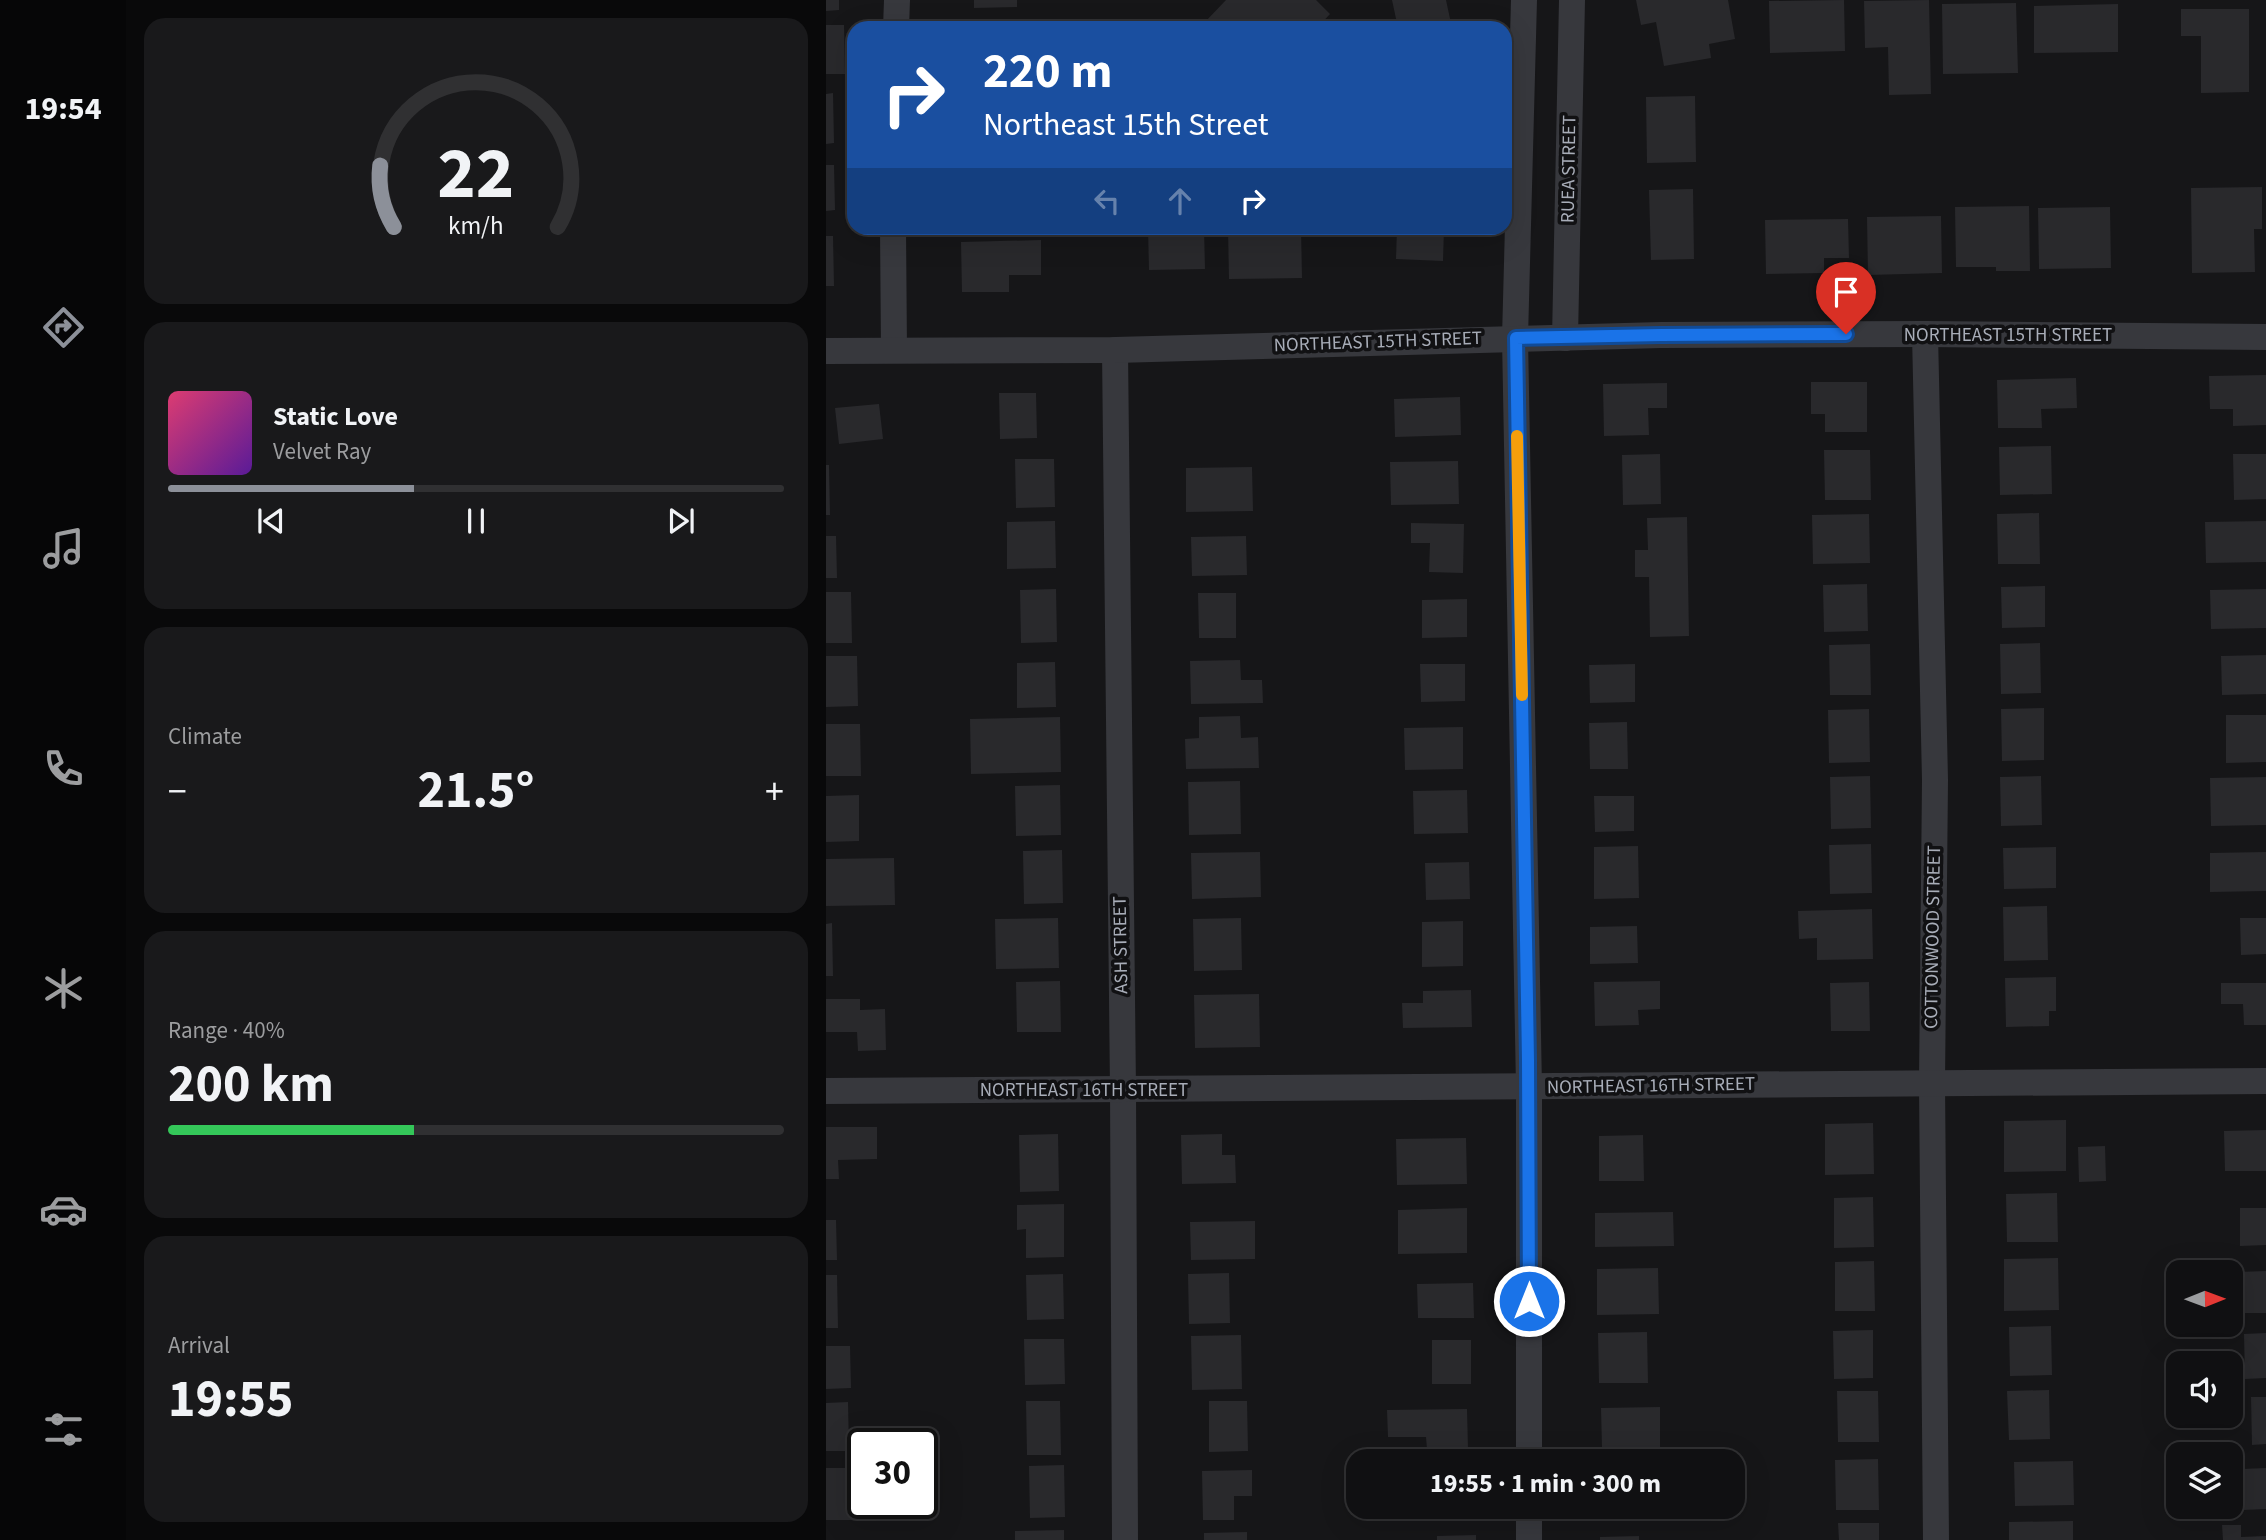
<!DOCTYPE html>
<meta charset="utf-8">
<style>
body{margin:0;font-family:"Source Sans 3",sans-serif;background:#19191b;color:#f1f3f6;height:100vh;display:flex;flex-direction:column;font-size:26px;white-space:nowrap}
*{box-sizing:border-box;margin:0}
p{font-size:23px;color:#9c9d9f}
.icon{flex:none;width:38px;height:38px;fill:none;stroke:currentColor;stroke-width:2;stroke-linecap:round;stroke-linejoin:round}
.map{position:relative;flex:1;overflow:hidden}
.details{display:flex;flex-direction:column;gap:18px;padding:18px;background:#09090a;width:700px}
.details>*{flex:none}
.banner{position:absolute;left:21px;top:21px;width:665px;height:214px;border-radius:21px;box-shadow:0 7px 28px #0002,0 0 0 2px #303032;background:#1a4fa0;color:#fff;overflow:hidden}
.needle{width:46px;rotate:89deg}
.buttons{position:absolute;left:1340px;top:1260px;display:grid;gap:14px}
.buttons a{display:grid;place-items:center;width:77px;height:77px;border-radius:14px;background:#101012;box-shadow:0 7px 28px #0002,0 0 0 2px #303032;font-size:35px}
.speed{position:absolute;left:21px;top:1428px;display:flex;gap:14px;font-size:35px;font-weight:700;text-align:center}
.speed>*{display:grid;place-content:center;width:91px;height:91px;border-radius:50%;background:#101012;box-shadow:0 7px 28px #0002,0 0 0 2px #303032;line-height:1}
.speed .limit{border:4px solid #111;border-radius:10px;background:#fff;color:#111}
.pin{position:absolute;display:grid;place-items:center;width:60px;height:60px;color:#fff;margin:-72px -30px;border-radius:50% 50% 50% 0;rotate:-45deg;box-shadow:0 0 7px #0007}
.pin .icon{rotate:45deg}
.me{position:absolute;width:77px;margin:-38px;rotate:0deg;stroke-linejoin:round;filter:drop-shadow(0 0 5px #0008)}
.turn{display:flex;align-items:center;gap:24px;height:147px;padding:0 21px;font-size:32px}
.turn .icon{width:91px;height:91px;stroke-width:2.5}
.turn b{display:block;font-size:49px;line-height:60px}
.lanes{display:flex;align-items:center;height:66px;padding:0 21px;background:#0003;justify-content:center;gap:35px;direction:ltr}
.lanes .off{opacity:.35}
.big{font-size:52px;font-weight:700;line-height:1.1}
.details .widget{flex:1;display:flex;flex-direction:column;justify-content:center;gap:10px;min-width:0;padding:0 24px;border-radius:21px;background:#19191b}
.details .dial{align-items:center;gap:0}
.dial svg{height:182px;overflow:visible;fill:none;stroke:#303032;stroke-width:7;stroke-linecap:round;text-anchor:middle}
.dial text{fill:#f1f3f6;stroke:none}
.song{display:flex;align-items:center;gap:21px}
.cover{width:84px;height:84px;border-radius:10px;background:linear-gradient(135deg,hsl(340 70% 55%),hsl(270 70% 35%))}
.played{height:7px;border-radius:4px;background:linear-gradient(90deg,#8c9099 40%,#303032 40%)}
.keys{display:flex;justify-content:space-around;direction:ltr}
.heat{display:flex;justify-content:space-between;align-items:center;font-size:38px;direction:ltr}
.charge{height:10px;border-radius:5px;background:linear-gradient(90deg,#34c759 40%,#303032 0)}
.trip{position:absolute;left:520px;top:1449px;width:399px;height:70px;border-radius:21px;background:#101012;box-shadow:0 7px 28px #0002,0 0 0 2px #303032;font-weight:700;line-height:70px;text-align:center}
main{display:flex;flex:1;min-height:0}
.dock{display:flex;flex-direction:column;width:126px;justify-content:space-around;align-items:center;background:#060607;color:#9c9d9f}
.dock .icon{width:49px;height:49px}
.dock .on{color:#8c9099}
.dock b{font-size:32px;color:#f1f3f6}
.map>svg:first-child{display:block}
.building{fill:#29292c}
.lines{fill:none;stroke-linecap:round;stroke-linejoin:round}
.street{stroke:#37383d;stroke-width:26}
.route-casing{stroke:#114b97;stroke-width:18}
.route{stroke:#1a73e8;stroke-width:12}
.slow{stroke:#f59e0b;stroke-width:12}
.labels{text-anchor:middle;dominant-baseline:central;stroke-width:7;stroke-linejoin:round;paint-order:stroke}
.street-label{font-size:19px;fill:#a8adb8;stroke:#111113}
</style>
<main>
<nav class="dock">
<b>19:54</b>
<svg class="icon on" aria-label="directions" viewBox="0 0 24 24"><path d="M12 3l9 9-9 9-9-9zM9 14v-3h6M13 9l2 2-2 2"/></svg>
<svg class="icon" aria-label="music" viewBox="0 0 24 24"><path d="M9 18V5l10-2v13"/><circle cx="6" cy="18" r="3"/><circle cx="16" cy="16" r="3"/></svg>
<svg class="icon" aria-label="phone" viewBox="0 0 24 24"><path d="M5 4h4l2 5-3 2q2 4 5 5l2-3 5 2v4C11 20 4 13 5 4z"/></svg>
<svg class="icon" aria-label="climate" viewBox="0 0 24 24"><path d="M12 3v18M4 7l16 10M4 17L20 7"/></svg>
<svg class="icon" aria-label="car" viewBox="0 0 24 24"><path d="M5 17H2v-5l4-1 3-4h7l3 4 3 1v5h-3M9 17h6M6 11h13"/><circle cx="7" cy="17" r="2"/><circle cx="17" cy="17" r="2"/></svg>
<svg class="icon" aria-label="filters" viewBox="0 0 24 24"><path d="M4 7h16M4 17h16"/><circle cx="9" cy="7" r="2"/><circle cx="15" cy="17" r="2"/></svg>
</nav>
<section class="details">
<div class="widget dial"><svg viewBox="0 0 100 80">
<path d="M14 69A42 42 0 1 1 86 69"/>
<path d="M14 69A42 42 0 0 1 8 42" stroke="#8c9099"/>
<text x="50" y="56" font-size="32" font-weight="700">22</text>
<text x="50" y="72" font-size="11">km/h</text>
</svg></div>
<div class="widget">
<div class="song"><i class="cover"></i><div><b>Static Love</b><p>Velvet Ray</p></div></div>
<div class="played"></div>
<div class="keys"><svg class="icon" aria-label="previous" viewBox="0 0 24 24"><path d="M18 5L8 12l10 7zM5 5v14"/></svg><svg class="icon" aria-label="pause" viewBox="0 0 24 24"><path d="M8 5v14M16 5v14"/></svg><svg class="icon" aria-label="next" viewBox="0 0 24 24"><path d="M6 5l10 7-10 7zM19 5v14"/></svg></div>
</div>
<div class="widget"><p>Climate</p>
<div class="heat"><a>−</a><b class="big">21.5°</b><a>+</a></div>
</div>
<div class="widget"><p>Range · 40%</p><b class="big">200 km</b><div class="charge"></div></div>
<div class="widget"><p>Arrival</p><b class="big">19:55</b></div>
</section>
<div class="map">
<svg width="1440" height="1540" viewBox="0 0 1440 1540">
<rect width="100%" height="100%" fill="#161618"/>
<!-- building -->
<g class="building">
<polygon points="0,0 13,0 13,10 0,11"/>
<polygon points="148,0 191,0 191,7 148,8"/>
<polygon points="400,0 490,0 504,14 491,28 444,28 435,19 427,28 385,28 379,22"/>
<polygon points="566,0 620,0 626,28 572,28"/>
<polygon points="810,0 902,0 909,39 883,44 885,58 838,66 830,22 815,25"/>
<polygon points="1018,0 1019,51 944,53 943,1"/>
<polygon points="1103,0 1105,94 1063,95 1062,47 1039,48 1038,1"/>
<polygon points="1190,3 1192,73 1117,74 1116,4"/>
<polygon points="1292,4 1292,52 1208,53 1208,6"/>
<polygon points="1355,9 1423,9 1423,92 1375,93 1375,36 1355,36"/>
<polygon points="179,22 179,28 141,28 141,23"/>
<polygon points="0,25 18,25 19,74 0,74"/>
<polygon points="7,93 8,143 0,144 0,94"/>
<polygon points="869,96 870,162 821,163 820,97"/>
<polygon points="0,165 8,165 9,210 0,211"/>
<polygon points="1436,187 1436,229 1428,229 1429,272 1366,273 1365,188"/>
<polygon points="867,189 868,259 825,260 823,190"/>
<polygon points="1203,206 1204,271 1170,271 1170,267 1130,267 1129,207"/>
<polygon points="1284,207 1285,268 1213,269 1212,208"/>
<polygon points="1115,216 1116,273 1042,275 1041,217"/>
<polygon points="1022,219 1023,258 998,258 998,273 940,274 939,220"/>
<polygon points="322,228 378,228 379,269 323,270"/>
<polygon points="402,228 475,228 476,278 403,279"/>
<polygon points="571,228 618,228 617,261 570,259"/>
<polygon points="0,236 7,236 8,286 0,286"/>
<polygon points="215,240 215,275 183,275 183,292 136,292 135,242"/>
<polygon points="1440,375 1440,425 1407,426 1407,409 1384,409 1383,376"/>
<polygon points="1250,378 1251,408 1215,409 1216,428 1172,428 1171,380"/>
<polygon points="985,382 1041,382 1041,432 999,432 999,414 985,414"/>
<polygon points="841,383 841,408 822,408 823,435 778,436 777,384"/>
<polygon points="173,393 210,393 211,438 174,439"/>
<polygon points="634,397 635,435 569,437 568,399"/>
<polygon points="53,404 57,439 13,444 9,408"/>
<polygon points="1225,446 1226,494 1174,495 1173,447"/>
<polygon points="998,450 1044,450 1045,500 999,500"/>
<polygon points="834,454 835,504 797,505 796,455"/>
<polygon points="1407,454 1440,454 1440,499 1408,500"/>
<polygon points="189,459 228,459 229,507 190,508"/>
<polygon points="632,461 633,504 565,505 564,462"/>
<polygon points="0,465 3,465 4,515 0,515"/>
<polygon points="426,467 427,511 360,512 360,468"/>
<polygon points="1213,513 1214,564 1172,564 1171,514"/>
<polygon points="1043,514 1044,563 987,564 986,515"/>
<polygon points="861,517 863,636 824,637 823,577 809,577 809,550 822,550 821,518"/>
<polygon points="229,521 230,568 181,569 181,522"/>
<polygon points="1440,521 1440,562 1380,563 1379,522"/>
<polygon points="585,523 638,524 637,573 603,572 604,543 585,543"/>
<polygon points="0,536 10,536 11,578 0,578"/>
<polygon points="420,536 421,575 366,576 365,537"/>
<polygon points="1041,584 1042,631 998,632 997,585"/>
<polygon points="1219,586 1219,627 1176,628 1175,587"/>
<polygon points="230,589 231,642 195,643 194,590"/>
<polygon points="1440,589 1440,628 1385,629 1384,590"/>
<polygon points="0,592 25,592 26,643 0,643"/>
<polygon points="372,593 410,593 410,638 373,638"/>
<polygon points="641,599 641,637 596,638 596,600"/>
<polygon points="1214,643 1215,693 1175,694 1174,644"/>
<polygon points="1044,644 1045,695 1004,695 1003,645"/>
<polygon points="1440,655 1440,694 1396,695 1395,656"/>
<polygon points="0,656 31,656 32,706 0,707"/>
<polygon points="414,660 415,680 436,680 437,703 365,704 364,661"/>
<polygon points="229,662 230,707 191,708 191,663"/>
<polygon points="594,664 639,664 639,701 595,702"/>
<polygon points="809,664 809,702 764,703 763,665"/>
<polygon points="1218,708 1218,760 1176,761 1175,709"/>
<polygon points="1043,709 1044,762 1003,763 1002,710"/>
<polygon points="1400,715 1440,715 1440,762 1400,763"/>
<polygon points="414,716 415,738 432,737 433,768 360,769 359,739 373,738 373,717"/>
<polygon points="234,717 235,772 145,774 144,719"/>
<polygon points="801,722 802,769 764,769 763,723"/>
<polygon points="0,724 34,724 35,776 0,776"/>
<polygon points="637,727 637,769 579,770 578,728"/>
<polygon points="1044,776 1045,828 1005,829 1004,777"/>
<polygon points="1215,776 1216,825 1175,826 1174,777"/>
<polygon points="1440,777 1440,825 1385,826 1384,778"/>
<polygon points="414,781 415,834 363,835 362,782"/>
<polygon points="234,785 235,835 190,836 189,786"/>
<polygon points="641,790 642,833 588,834 587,791"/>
<polygon points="33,795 33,841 0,842 0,796"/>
<polygon points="768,796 808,796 808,831 769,832"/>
<polygon points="1045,844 1046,893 1004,894 1003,845"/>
<polygon points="812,846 813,898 768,899 768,847"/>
<polygon points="1230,847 1230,888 1178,889 1177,848"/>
<polygon points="236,850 237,903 198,904 197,851"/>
<polygon points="434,852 435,897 366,899 365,853"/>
<polygon points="1440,852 1440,891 1384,892 1384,853"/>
<polygon points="68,858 69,905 0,906 0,859"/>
<polygon points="643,862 644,899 600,900 599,863"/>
<polygon points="1221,906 1222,960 1178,961 1177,907"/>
<polygon points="1046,909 1047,959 991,960 991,938 973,939 972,911"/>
<polygon points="232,918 233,968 170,969 169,919"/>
<polygon points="415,918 416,970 368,971 367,919"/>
<polygon points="1414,918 1440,918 1440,954 1415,955"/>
<polygon points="637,921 637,966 596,967 596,922"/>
<polygon points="6,923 7,976 0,976 0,924"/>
<polygon points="811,926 812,963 764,964 764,927"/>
<polygon points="1230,977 1230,1011 1223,1011 1223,1026 1180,1027 1179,978"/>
<polygon points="234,981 235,1032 191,1032 190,982"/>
<polygon points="834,981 834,1009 812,1010 813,1025 769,1026 768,982"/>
<polygon points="1043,982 1044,1031 1005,1031 1004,983"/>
<polygon points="1395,983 1440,983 1440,1025 1418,1025 1417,1004 1395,1004"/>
<polygon points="645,990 646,1027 577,1028 576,1003 597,1003 597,991"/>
<polygon points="433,994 434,1047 369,1048 368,995"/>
<polygon points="0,999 34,999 34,1010 59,1009 60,1050 32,1051 31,1032 0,1032"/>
<polygon points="1240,1120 1240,1171 1178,1172 1178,1121"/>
<polygon points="1047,1123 1048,1174 999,1175 999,1124"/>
<polygon points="0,1127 51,1127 51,1159 12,1160 13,1179 0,1179"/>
<polygon points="1440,1130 1440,1171 1399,1171 1398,1131"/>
<polygon points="232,1134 233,1191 194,1192 193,1135"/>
<polygon points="396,1134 396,1155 409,1155 410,1183 356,1184 355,1135"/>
<polygon points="817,1135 818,1181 773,1181 773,1136"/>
<polygon points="640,1138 641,1184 571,1185 570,1139"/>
<polygon points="1279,1146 1280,1181 1253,1182 1252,1147"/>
<polygon points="1231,1193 1232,1242 1181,1242 1180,1194"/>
<polygon points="1047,1197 1048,1247 1008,1248 1008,1198"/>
<polygon points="238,1204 238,1257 200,1258 200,1229 191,1230 191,1205"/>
<polygon points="641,1208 641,1253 572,1254 572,1210"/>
<polygon points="1414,1208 1440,1208 1440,1245 1414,1246"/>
<polygon points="847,1212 848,1246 769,1247 769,1213"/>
<polygon points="0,1220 10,1220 11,1260 0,1260"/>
<polygon points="429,1221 429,1259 365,1260 364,1222"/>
<polygon points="1232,1258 1233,1310 1178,1311 1178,1259"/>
<polygon points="1048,1261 1049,1311 1009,1311 1009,1262"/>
<polygon points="832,1268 833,1314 771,1315 771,1269"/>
<polygon points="1440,1271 1440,1313 1412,1313 1412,1272"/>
<polygon points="403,1273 404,1323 363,1324 362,1274"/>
<polygon points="237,1274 238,1319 201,1320 200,1275"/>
<polygon points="0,1275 11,1275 12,1328 0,1328"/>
<polygon points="647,1283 648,1318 592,1318 591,1284"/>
<polygon points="1225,1326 1226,1375 1184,1376 1183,1327"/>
<polygon points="1047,1330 1047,1378 1008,1379 1007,1331"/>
<polygon points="821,1332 822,1383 773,1383 772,1333"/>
<polygon points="1440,1333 1440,1378 1419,1379 1418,1334"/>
<polygon points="415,1335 416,1389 366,1390 365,1336"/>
<polygon points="198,1339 238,1339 239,1384 199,1385"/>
<rect x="606" y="1340" width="39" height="44"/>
<polygon points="0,1346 24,1346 25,1388 0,1389"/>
<polygon points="1223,1390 1224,1439 1183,1440 1181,1391"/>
<polygon points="1011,1391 1052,1391 1053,1442 1012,1442"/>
<polygon points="1425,1397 1440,1397 1440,1444 1426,1445"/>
<polygon points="200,1401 234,1401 235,1455 201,1455"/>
<polygon points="383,1401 421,1401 422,1451 383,1452"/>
<polygon points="22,1402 23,1451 0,1451 0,1403"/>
<polygon points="834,1407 834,1447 776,1448 775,1408"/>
<polygon points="641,1409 642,1449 601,1449 600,1437 562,1437 561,1410"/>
<polygon points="1052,1459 1053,1510 1010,1510 1009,1460"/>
<polygon points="1247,1461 1248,1505 1189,1506 1188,1462"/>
<polygon points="525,1464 532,1464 532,1483 526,1483"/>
<polygon points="238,1465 239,1517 204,1518 203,1466"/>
<polygon points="0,1468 27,1468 28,1520 0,1520"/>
<polygon points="1440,1468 1440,1509 1417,1510 1416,1469"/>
<polygon points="426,1470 426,1496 408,1496 408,1520 377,1520 376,1471"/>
<polygon points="572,1507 650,1507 650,1515 573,1517"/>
<polygon points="778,1507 834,1507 835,1512 778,1513"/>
<polygon points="1247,1521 1247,1540 1183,1540 1183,1522"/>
<polygon points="1012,1523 1053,1523 1053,1540 1013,1540"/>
<polygon points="1396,1525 1415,1525 1415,1537 1440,1536 1440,1540 1397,1540"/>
<polygon points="238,1530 238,1540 189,1540 189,1531"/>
<polygon points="421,1532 421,1540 378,1540 378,1533"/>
<polygon points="650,1535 650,1540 611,1540 611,1536"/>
<polygon points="813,1536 813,1540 774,1540 774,1537"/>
</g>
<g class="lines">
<!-- street -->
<g class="street">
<polyline points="698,0 689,338 703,1088 703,1461"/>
<polyline points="70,28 71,0"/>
<polyline points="67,228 68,350"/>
<polyline points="1099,334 1109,780 1106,1083 1110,1540"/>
<polyline points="739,338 746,0"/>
<polyline points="289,350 297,1090 299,1540"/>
<polyline points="0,351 289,350 835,335 1099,334 1440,337"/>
<polyline points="0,1091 1440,1081"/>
<polyline points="703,1507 703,1540"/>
</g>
</g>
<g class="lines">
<!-- route casing -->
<g class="route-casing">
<polyline id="route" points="703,1301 702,1060 690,338 835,335 1020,334"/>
</g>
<!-- route -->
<use href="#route" class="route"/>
<!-- slow -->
<polyline class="slow" points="691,436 696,695"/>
</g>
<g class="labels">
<!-- street labels -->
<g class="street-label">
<text transform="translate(743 169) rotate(-89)">RUEA STREET</text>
<text x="1182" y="335">NORTHEAST 15TH STREET</text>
<text transform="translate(552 342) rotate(-2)">NORTHEAST 15TH STREET</text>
<text transform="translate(1107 937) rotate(-89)">COTTONWOOD STREET</text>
<text transform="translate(295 945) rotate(-91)">ASH STREET</text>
<text transform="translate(825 1086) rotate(-1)">NORTHEAST 16TH STREET</text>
<text x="258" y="1090">NORTHEAST 16TH STREET</text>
</g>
</g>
</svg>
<div class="buttons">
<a><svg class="needle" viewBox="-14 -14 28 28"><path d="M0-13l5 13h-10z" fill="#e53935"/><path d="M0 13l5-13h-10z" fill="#9c9d9f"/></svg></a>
<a><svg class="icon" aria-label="sound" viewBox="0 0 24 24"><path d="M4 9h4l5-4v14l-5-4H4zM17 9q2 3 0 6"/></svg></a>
<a><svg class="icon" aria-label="layers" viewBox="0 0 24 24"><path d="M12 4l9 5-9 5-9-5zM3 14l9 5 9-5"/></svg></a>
</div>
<div class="speed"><div class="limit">30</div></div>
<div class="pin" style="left:1020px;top:334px;background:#d93025"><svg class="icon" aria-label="arrive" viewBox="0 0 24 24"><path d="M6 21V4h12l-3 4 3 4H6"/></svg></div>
<svg class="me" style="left:703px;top:1301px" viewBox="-20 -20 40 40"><circle r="17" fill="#1a73e8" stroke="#fff" stroke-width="3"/><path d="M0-11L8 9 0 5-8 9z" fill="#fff"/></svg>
<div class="trip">19:55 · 1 min · 300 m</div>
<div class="banner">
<div class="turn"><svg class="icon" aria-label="right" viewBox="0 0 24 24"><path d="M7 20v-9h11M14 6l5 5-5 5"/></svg><div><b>220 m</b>Northeast 15th Street</div></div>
<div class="lanes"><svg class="icon off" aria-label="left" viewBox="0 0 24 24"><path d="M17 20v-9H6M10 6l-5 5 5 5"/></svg><svg class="icon off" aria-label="ahead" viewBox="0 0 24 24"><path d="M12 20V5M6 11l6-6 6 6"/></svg><svg class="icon" aria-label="right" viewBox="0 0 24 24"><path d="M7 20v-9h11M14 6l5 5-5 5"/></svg></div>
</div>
</div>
</main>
